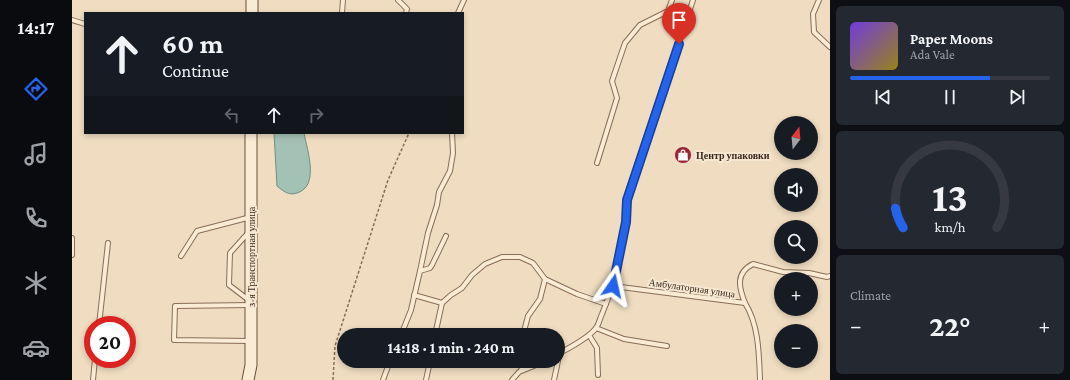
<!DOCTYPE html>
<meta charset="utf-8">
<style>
body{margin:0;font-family:"Crimson Pro",serif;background:#242831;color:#f1f3f6;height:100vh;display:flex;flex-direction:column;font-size:15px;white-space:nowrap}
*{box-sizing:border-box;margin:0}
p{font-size:13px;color:#9ea1a6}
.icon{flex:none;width:22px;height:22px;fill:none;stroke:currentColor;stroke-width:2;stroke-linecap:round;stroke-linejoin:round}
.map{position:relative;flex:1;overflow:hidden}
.side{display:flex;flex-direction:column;gap:6px;padding:6px;background:#0d0f14;width:240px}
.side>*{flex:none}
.hud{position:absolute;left:12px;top:12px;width:380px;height:122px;border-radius:0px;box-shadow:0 2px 6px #0003;background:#171b24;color:#f1f3f6;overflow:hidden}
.needle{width:26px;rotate:16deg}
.tools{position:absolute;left:702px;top:116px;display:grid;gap:8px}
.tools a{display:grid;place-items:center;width:44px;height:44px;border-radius:50%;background:#171b24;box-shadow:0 2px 6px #0003;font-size:20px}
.speed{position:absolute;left:12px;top:316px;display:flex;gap:8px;font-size:20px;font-weight:700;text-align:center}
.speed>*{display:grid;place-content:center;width:52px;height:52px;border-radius:50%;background:#171b24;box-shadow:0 2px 6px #0003;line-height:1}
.speed .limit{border:6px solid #d22;background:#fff;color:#111}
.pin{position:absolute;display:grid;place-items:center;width:34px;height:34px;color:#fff;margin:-41px -17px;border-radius:50% 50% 50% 0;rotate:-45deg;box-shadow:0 0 4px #0007}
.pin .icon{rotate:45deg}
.me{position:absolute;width:44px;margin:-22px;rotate:11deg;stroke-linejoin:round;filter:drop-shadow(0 0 3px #0008)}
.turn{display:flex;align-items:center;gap:14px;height:84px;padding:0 12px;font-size:18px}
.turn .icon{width:52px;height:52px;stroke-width:2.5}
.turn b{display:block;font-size:28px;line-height:34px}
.lanes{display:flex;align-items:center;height:38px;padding:0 12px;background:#0003;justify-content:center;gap:20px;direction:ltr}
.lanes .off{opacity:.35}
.big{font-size:30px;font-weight:700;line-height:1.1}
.side .widget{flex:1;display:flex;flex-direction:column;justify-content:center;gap:6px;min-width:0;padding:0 14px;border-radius:6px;background:#242831}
.side .dial{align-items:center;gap:0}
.dial svg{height:104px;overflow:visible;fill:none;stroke:#363941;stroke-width:7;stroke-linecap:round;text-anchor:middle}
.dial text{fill:#f1f3f6;stroke:none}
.song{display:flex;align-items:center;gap:12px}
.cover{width:48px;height:48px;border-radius:6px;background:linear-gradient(135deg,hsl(260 70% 55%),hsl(50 70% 35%))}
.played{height:4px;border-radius:2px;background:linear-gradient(90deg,#2563eb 70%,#363941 70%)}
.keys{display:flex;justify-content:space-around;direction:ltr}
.heat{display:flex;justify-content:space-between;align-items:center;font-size:22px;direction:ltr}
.trip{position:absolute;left:265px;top:328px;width:228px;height:40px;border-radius:20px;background:#171b24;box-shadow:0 2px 6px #0003;font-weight:700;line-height:40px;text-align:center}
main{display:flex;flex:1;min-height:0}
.dock{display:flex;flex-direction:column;width:72px;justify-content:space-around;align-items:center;background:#090b0e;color:#9ea1a6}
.dock .icon{width:28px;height:28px}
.dock .on{color:#2563eb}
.dock b{font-size:18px;color:#f1f3f6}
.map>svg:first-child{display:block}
.water{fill:#a4c1b5;stroke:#6b9082}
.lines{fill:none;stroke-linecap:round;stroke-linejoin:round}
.lane-casing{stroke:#896d58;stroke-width:6}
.secondary-casing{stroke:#6b4e3b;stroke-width:13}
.path{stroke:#896d58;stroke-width:1.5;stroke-dasharray:3 2;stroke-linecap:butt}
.lane{stroke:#faebd4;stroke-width:4}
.secondary{stroke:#faebd4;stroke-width:11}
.route-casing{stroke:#184099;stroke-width:10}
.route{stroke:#2563eb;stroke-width:7}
.labels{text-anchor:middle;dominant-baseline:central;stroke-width:4;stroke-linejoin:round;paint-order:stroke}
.poi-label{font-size:10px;font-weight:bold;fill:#38271d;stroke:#f6e7d1;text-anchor:start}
.street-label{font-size:10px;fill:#38271d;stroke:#f6e7d1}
</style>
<main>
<nav class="dock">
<b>14:17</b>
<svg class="icon on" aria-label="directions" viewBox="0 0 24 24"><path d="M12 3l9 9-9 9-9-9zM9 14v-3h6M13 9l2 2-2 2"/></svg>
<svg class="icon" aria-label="music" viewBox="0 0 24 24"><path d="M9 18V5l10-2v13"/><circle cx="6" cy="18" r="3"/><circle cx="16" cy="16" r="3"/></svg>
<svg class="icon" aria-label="phone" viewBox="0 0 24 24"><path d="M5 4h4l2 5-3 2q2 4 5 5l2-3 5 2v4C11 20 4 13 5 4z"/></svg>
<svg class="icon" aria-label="climate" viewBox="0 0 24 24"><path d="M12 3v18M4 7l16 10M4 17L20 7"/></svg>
<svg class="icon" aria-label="car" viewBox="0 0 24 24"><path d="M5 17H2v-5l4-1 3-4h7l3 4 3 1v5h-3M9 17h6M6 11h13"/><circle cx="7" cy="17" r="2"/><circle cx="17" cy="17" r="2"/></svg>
</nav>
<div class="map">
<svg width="758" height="380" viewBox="0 0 758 380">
<rect width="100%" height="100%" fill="#efdcc1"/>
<!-- water -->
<path class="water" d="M 202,133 L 232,133 C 235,150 248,186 225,193 C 217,196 211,191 205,186 Z"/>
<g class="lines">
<!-- lane casing -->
<g class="lane-casing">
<g id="lane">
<polyline points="326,0 335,9 334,13"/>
<polyline points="747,0 741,14 742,32 758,47"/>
<polyline points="270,13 271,0"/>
<polyline points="386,13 392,0"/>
<polyline points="0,20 13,24"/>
<polyline points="525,163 545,98 540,81 553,43 568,25 596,11 600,0"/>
<polyline points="176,233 158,253 157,285 178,301"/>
<polyline points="0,238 0,255"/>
<polyline points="109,256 125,231 179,217"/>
<polyline points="348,271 356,233 365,205 367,192 378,171 381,153 380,133"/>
<path d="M 541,286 L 673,303 C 667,288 663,273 681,264 L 711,272 L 737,273 L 755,277 L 758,276"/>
<polyline points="342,295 370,303"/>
<path d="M 673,303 C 687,325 687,355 688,380"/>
<polyline points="27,325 36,243"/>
<polyline points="524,328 552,339 595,346"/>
<polyline points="329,335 339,310 348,271 358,268 360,265 374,236"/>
<polyline points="363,335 370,303 379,295 390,288 400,275 413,264 430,257 448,257 461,263 473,279 505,294 534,304"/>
<polyline points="451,335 456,316 468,299 473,279"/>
<polyline points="517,335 525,348 526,375"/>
<polyline points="178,341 102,340 103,306 179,305"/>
<path d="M 486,354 C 497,348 517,338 524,328 C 527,324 528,318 530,314 C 545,279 552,239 555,200 L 621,0"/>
<polyline points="449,370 455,364 455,361"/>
<polyline points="21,380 23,359"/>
<polyline points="311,380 318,361"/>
<polyline points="354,380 358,361"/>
<polyline points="440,380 447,372 474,361"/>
<polyline points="482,380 486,361"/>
</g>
</g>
<!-- secondary casing -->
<g class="secondary-casing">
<g id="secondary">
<polyline points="180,13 180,0"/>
<polyline points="176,380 179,365 179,133"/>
</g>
</g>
<!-- path -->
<polyline class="path" points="261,380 263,346 316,180 337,133"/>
<!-- lane -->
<use href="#lane" class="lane"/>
<!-- secondary -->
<use href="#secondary" class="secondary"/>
</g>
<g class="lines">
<!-- route casing -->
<g class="route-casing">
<polyline id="route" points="541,286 554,222 555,200 607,44"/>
</g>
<!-- route -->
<use href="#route" class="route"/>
</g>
<!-- icons -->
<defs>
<g id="shop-disc" transform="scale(0.9)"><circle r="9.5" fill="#9a2634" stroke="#f6e7d1"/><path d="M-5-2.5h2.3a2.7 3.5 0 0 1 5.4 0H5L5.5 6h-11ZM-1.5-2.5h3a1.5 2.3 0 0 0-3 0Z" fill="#fff"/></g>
</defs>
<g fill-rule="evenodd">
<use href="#shop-disc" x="611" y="155"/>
</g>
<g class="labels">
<!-- poi labels -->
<g class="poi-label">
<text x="624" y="155">Центр упаковки</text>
</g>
<!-- street labels -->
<g class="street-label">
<text transform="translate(179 257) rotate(-90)">3-я Транспортная улица</text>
<text transform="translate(620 288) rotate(8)">Амбулаторная улица</text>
</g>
</g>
</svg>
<div class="tools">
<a><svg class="needle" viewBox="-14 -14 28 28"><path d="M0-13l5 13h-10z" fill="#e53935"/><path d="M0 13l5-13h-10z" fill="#9ea1a6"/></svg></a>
<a><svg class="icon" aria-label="sound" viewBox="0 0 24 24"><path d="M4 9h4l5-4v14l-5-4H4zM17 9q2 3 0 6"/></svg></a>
<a><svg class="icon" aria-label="search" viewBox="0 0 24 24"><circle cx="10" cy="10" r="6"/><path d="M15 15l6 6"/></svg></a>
<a>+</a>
<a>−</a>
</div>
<div class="speed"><div class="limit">20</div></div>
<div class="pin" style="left:607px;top:44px;background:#d93025"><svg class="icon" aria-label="arrive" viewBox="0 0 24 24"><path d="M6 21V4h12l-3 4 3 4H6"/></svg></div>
<svg class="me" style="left:541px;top:286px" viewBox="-20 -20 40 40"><path d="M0-17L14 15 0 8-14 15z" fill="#2563eb" stroke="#fff" stroke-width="4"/></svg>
<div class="trip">14:18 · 1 min · 240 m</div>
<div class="hud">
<div class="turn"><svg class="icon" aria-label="ahead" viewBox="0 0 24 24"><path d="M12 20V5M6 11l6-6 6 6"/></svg><div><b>60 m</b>Continue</div></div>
<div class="lanes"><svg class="icon off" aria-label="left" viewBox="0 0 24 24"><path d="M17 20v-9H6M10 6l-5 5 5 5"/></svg><svg class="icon" aria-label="ahead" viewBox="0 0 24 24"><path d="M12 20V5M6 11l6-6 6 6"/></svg><svg class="icon off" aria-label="right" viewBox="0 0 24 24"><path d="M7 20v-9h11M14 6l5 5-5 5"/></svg></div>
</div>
</div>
<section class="side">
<div class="widget">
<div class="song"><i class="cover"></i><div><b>Paper Moons</b><p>Ada Vale</p></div></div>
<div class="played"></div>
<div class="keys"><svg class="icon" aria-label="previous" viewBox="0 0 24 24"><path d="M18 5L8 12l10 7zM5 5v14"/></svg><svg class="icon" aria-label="pause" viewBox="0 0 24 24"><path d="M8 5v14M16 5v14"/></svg><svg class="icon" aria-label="next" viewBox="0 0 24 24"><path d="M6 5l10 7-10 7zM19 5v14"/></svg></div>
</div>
<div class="widget dial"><svg viewBox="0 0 100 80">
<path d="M14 69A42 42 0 1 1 86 69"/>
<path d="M14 69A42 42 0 0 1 8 54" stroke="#2563eb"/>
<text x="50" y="56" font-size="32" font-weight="700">13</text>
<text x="50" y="72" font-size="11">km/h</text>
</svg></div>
<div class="widget"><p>Climate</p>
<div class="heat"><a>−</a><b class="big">22°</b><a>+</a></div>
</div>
</section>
</main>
